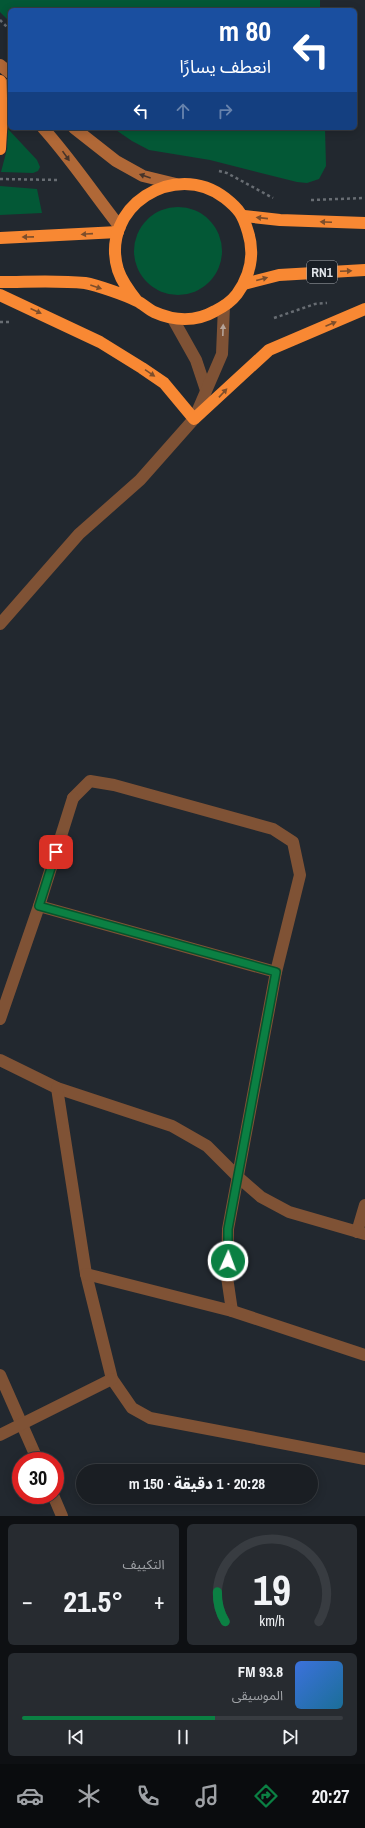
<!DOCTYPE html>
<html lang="ar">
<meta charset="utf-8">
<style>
body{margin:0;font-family:"Archivo Narrow","Noto Sans Arabic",sans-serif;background:#272b30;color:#f1f3f6;direction:rtl;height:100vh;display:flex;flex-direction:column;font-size:15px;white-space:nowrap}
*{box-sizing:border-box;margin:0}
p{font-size:13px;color:#9fa2a6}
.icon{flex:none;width:22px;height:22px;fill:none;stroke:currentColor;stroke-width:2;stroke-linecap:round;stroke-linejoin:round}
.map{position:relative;height:1516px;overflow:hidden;direction:ltr}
.panel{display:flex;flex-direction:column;gap:8px;padding:8px;background:#0e1013;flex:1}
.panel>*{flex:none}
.top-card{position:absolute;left:8px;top:8px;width:349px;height:122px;border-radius:6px;box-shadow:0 2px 10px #0003,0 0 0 1px #383c41;direction:rtl;background:#1a4fa0;color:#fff;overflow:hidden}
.speed{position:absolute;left:12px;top:1452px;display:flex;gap:8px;font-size:20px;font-weight:700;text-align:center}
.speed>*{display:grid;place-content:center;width:52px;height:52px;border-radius:50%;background:#1a1e23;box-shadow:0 2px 10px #0003,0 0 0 1px #383c41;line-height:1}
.speed .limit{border:6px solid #d22;background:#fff;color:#111}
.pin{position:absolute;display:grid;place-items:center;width:34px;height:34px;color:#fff;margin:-17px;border-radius:8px;box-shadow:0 2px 6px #0006}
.me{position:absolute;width:44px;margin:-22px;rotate:2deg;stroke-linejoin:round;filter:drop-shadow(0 0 3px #0008)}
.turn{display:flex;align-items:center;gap:14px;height:84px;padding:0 20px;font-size:18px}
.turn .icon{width:52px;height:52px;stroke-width:2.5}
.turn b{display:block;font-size:28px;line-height:34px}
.lanes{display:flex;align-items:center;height:38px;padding:0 20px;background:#0003;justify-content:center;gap:20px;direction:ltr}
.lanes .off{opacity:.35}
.big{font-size:30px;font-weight:800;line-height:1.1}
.panel .widget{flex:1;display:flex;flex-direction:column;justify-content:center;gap:6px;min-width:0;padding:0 14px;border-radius:6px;background:#272b30}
.panel .dial{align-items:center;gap:0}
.dial svg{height:104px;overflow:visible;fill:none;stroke:#383c41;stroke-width:7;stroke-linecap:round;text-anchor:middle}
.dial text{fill:#f1f3f6;stroke:none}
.song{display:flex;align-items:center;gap:12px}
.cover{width:48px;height:48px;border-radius:6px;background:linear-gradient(135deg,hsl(220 70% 55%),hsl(200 70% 35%))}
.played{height:4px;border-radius:2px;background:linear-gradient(90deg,#0b8043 60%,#383c41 60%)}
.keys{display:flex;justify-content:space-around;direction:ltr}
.heat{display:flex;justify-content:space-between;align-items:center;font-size:22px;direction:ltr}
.panel .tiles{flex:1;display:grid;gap:8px;grid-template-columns:1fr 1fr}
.widget:last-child{grid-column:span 2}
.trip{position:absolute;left:76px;top:1464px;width:242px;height:40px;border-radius:20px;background:#1a1e23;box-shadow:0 2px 10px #0003,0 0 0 1px #383c41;font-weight:800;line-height:40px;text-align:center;direction:rtl}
.menu{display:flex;height:64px;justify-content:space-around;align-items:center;background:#0a0c0e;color:#9fa2a6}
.menu .icon{width:28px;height:28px}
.menu .selected{color:#0b8043}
.menu b{font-size:18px;color:#f1f3f6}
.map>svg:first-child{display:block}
.green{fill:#035836}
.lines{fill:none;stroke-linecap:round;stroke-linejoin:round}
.path{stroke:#686d73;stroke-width:2.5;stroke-dasharray:3 3;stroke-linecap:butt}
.lane{stroke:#7f5235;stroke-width:12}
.street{stroke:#7f5235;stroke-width:12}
.secondary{stroke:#b06837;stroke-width:12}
.highway{stroke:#f88833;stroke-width:12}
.oneway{fill:#46342a}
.oneway2{fill:#7d4e2b}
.oneway3{fill:#b5a399}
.route-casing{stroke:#07532c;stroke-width:10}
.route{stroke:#0b8043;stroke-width:7}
.labels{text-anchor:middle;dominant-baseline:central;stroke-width:4;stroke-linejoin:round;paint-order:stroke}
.shield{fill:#181e25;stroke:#a5a9af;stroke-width:1}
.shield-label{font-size:13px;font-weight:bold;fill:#e1e5ea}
</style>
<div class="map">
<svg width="365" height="1516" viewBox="0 0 365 1516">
<rect width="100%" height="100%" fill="#22282f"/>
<!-- green -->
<g class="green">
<polygon points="0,0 320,0 320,10 10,10 10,22 0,12"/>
<polygon points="113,128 325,128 326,166 319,179 307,183 297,182 210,160 149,150 132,141"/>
<polygon points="8,129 37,160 40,167 38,171 33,173 1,172 7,149"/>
<polygon points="0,186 37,189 42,213 0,215"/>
<circle cx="178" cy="251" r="44"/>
</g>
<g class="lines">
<!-- path -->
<g class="path">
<polyline points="0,20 10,30"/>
<polyline points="219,171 227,173 273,198"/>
<polyline points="0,179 59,180"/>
<polyline points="311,200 365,198"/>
<polyline points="274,318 315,304 327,303"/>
<polyline points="0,322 10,322"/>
</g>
<!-- lane -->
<polyline class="lane" points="73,798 90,781 114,785 273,829 293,842 300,875 276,972"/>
<!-- street -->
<g class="street">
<polyline points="173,319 196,360 206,390"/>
<polyline points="0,624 79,534 140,480 194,419 222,354 224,306"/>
<polyline points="39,906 276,972 228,1229 227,1277 232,1311"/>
<polyline points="0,1019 39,906 73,798"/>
<polyline points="0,1060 57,1088 172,1126 207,1146 238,1177 261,1197 289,1212 365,1234"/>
<polyline points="57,1088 86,1274 112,1379 132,1408 150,1418 365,1459"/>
<polyline points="357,1232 365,1205"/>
<polyline points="86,1274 232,1311 365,1355"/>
<polyline points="0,1375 38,1461"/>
<polyline points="0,1435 112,1379"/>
<polyline points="53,1495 62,1516"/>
</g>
<!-- secondary -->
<g class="secondary">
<polyline points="0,65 10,73"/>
<polyline points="0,81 10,92"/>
<path d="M 43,128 C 71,159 94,194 120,227"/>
<polyline points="74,128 116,161 143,176 176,184"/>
</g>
<!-- highway -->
<g class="highway">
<polyline points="0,149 2,115 0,81"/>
<polyline points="244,216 280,220 365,223"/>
<polyline points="0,238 118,232"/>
<path d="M 0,282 C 28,282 57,280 85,283 C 96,285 126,295 137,301 C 143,304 148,309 154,312 C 174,321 196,322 215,311 C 223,307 231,302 237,294 C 250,276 255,254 248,232 C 243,215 239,209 225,198 C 175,159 99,207 118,270 C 122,282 129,291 137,301"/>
<polyline points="244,284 279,275 365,270"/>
<polyline points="0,295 100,342 142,368 164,383 194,419 269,350 365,309"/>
</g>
</g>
<!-- one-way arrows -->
<defs><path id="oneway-solid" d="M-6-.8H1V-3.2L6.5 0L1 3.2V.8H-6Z"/></defs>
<g class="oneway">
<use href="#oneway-solid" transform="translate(66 156) rotate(55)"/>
<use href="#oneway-solid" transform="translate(145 176) rotate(-161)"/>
</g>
<g class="oneway2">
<use href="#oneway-solid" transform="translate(262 218) rotate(-174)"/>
<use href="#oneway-solid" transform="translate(326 222) rotate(-178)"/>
<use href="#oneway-solid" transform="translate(87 234) rotate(176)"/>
<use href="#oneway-solid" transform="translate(28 237) rotate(179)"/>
<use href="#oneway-solid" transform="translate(346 271) rotate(-3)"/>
<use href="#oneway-solid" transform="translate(262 279) rotate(-15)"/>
<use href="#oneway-solid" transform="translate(96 287) rotate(19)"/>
<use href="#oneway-solid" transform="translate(36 311) rotate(24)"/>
<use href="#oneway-solid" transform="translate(331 324) rotate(-23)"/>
<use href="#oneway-solid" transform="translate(150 373) rotate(34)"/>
<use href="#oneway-solid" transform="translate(223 393) rotate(-47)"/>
</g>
<use class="oneway3" href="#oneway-solid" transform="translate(223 330) rotate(-88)"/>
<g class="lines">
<!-- route casing -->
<g class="route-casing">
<polyline id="route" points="56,852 39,906 276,972 228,1229 228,1261"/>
</g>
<!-- route -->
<use href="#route" class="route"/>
</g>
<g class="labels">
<!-- shield labels -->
<rect class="shield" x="307" y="261" width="30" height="22" rx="3"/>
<g class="shield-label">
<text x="322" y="272">RN1</text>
</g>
</g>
</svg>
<div class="speed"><div class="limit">30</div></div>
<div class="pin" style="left:56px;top:852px;background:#d93025"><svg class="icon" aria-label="arrive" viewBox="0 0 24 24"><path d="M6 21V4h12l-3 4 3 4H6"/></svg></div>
<svg class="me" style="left:228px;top:1261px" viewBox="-20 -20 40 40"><circle r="17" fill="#0b8043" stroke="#fff" stroke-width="3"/><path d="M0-11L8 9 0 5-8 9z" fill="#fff"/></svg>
<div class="trip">20:28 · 1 دقيقة · 150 m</div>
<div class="top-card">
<div class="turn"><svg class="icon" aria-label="left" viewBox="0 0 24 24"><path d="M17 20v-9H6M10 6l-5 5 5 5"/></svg><div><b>80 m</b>انعطف يسارًا</div></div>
<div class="lanes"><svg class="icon" aria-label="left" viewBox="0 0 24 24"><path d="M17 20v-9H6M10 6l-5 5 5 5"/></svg><svg class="icon off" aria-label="ahead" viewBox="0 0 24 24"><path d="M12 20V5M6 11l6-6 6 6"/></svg><svg class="icon off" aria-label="right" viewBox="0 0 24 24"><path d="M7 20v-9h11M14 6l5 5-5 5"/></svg></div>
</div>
</div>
<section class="panel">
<div class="tiles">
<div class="widget dial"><svg viewBox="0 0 100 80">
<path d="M14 69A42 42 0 1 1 86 69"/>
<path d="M14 69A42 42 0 0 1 8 46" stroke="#0b8043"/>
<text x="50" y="56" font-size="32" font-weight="700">19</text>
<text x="50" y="72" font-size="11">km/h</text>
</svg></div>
<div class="widget"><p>التكييف</p>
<div class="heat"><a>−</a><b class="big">21.5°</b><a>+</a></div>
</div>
<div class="widget">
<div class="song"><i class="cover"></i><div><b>93.8 FM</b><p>الموسيقى</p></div></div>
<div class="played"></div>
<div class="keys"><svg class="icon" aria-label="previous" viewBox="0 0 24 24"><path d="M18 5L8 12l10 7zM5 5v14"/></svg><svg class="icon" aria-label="pause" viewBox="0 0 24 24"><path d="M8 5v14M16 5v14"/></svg><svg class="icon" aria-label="next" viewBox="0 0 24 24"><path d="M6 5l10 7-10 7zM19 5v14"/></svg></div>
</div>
</div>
</section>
<nav class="menu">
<b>20:27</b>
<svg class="icon selected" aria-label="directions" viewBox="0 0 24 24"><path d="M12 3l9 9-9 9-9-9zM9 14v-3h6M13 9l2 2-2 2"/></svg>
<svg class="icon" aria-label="music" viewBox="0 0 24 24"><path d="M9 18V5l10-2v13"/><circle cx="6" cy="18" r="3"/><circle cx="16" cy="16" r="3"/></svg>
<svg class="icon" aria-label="phone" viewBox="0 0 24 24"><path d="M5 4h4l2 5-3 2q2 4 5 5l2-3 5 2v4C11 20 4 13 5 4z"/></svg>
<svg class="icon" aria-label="climate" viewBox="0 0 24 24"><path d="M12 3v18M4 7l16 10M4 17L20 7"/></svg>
<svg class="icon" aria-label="car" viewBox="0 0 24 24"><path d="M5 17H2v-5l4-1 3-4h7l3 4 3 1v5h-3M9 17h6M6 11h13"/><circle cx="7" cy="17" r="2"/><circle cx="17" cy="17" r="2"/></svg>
</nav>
